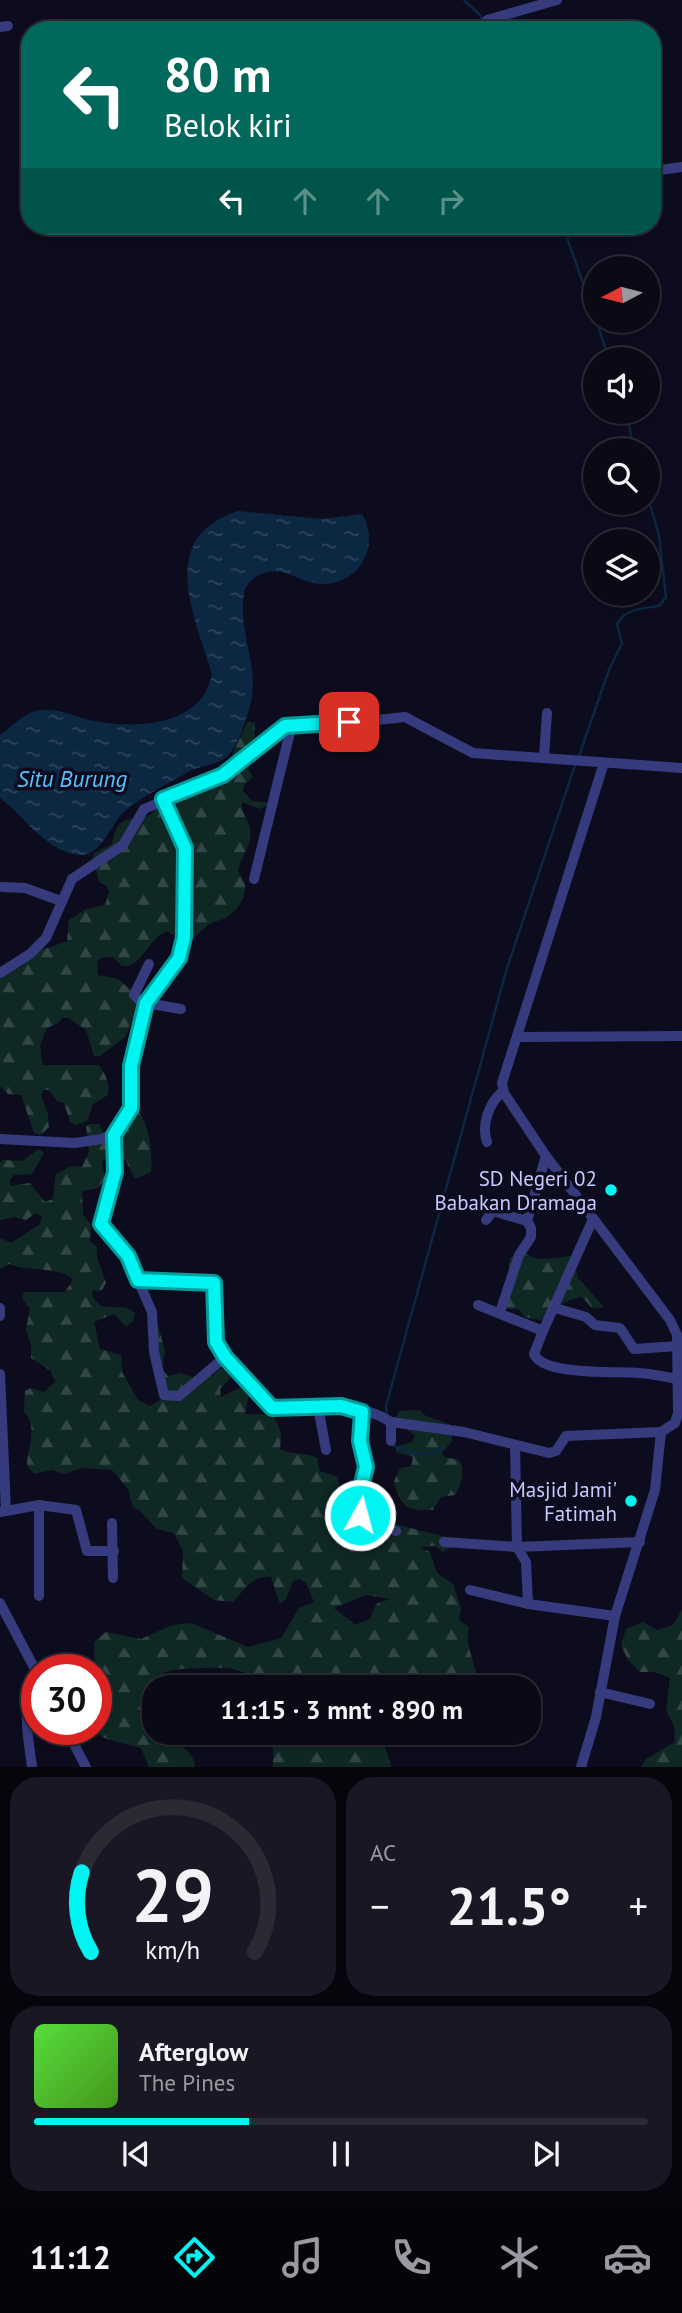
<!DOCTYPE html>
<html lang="id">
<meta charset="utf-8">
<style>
body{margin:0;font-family:"PT Sans",sans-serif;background:#181723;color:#f1f3f6;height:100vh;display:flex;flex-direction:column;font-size:26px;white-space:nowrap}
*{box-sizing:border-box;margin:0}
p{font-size:23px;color:#999aa1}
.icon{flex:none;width:38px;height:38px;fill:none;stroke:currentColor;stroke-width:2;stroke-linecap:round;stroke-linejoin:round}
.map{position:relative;height:1767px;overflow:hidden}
.side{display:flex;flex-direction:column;gap:10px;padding:10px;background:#06050c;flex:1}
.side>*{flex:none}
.banner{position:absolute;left:21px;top:21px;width:640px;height:214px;border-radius:28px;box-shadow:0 4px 10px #0003,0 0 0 2px #2a2a35;background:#00695c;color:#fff;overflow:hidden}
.needle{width:46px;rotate:263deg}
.buttons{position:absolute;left:583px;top:256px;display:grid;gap:14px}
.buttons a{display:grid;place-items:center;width:77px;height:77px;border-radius:50%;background:#0a0916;box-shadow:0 4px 10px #0003,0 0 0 2px #2a2a35;font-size:35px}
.speed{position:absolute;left:21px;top:1654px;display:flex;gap:14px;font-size:35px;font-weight:700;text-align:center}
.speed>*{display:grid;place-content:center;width:91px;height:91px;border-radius:50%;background:#0a0916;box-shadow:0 4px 10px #0003,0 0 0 2px #2a2a35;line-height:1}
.speed .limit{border:10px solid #d22;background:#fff;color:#111}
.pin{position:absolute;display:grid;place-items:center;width:60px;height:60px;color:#fff;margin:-30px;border-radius:14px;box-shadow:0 4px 10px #0006}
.me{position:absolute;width:77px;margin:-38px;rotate:7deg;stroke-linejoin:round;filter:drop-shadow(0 0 5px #0008)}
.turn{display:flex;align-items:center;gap:24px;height:147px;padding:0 28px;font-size:32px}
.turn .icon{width:91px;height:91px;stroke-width:2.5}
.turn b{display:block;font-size:49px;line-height:60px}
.lanes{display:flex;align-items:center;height:66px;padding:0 28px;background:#0003;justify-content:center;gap:35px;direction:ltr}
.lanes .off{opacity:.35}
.big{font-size:52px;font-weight:700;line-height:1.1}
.side .widget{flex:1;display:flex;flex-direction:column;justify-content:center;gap:10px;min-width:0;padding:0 24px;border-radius:28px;background:#181723}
.side .dial{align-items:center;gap:0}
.dial svg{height:182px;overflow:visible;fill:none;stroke:#2a2a35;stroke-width:7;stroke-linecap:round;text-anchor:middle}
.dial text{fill:#f1f3f6;stroke:none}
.song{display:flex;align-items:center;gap:21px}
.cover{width:84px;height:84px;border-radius:10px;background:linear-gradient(135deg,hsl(110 70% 55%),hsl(100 70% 35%))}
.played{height:7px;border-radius:4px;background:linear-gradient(90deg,#00f4f2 35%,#2a2a35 35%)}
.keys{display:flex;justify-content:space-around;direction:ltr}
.heat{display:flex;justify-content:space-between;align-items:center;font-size:38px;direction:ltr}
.side .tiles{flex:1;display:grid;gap:10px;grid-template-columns:1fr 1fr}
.widget:last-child{grid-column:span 2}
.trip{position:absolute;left:142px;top:1675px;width:399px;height:70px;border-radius:28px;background:#0a0916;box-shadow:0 4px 10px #0003,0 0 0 2px #2a2a35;font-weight:700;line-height:70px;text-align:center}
.tabs{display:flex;height:112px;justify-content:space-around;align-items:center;background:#040409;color:#999aa1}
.tabs .icon{width:49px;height:49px}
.tabs .selected{color:#00f4f2}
.tabs b{font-size:32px;color:#f1f3f6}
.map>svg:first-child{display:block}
.forest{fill:url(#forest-firs);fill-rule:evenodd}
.water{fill:url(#water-ripples)}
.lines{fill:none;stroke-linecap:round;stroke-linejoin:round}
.stream{stroke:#0b2742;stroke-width:2.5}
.street{stroke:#363b7e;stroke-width:10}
.route-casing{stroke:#009f9d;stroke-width:18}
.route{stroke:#00f4f2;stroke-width:12}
.poi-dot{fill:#00f4f2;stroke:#0d0c1e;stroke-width:2.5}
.labels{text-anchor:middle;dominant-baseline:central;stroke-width:7;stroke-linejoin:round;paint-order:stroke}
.poi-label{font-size:21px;fill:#c9c9ff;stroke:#0d0c1e;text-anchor:end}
.water-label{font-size:23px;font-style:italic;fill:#57c3ff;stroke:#0d0c1e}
</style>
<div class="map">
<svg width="682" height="1767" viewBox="0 0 682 1767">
<defs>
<pattern id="forest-firs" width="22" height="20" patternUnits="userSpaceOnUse" patternTransform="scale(1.75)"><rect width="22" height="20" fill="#0f2824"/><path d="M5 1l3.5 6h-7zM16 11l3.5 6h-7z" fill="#314645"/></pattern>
<pattern id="water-ripples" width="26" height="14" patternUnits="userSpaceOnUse" patternTransform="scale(1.75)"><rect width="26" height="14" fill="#0b2742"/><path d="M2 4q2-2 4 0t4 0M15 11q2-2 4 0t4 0" fill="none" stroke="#2d455e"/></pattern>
</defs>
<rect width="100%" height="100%" fill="#0d0c1e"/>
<!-- forest -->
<g class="forest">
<path d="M 248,721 L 255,723 L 254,742 L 246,765 L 253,777 L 244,785 L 243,791 L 252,801 L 271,803 L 260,809 L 242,802 C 241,813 246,815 249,825 C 255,841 242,855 238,870 C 240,876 244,879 245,884 C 247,898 235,914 223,919 C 218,921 212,922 208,925 C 191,940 189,946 167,931 C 151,937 145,959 129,966 L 122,966 L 113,957 L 100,958 L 97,963 L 98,975 L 118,979 L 146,1003 L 138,1007 L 125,1037 L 100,1056 L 94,1056 L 86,1030 L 69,1018 L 62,1018 L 58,1023 L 47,1028 L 40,1045 L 42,1065 L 99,1065 C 106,1075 110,1083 108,1095 L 93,1104 L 87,1121 L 75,1125 L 70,1122 L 64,1103 L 57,1101 L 49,1090 L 43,1090 L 41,1096 L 48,1114 L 49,1127 L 41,1135 L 34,1133 L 21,1095 L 8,1094 L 0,1086 L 0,974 L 21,967 C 31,949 49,949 67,941 L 69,920 L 86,909 L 105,905 L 109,892 L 106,885 L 100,883 L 96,871 L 91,866 L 94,853 L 112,844 C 120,806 135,827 152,813 C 157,808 155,803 159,798 C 164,791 179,792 186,791 L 191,784 L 230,759 Z"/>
<path d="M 136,1109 C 149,1120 153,1155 151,1172 L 135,1179 L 125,1159 L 108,1156 L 102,1162 L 105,1179 L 98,1188 L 82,1191 L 83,1214 L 91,1225 L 90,1242 L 97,1247 L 97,1257 L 106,1283 L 102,1290 L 93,1291 L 92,1296 L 100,1306 L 127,1308 L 135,1313 L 133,1321 L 126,1327 L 114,1314 L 94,1322 L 100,1349 L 121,1355 L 122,1372 L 138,1400 L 150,1406 L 162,1399 C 160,1372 141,1356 153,1328 L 158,1325 L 165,1351 L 162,1369 L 168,1376 L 181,1373 L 194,1378 L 202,1374 L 212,1376 L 219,1369 L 229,1369 L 231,1378 L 220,1389 L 221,1397 L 241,1387 L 250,1390 L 245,1414 L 273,1415 L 281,1432 L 280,1449 C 293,1456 306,1451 317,1458 L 320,1471 L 338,1477 L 340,1493 L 366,1520 L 379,1525 L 394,1524 L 451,1538 L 451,1547 L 443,1552 L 435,1546 L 420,1547 L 430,1552 L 437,1573 L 453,1584 L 461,1608 L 459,1620 L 469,1627 C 464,1647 477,1666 479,1687 L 379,1687 L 379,1684 C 339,1673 301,1675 260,1676 C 249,1676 239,1670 228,1668 C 219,1667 178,1668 169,1671 C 153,1675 146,1688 142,1702 L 154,1718 L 154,1732 L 164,1733 C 175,1747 193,1746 195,1767 L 149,1767 L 141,1748 C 126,1743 113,1743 99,1735 L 97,1719 L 104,1704 L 96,1693 L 94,1642 L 106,1632 L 141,1639 L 172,1625 L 191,1623 L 248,1647 L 281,1638 L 299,1608 L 314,1602 L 306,1583 L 299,1579 L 293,1581 L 286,1599 L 280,1604 L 271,1577 C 253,1575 244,1590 233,1602 L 214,1600 L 182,1578 L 183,1551 L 174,1533 L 157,1529 L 139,1510 L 133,1508 L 128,1489 L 112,1470 L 82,1468 L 64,1474 L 52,1470 L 34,1474 L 27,1465 C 27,1447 39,1427 24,1412 L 25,1391 L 31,1388 L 44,1392 L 55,1382 L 51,1371 L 31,1358 L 31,1345 L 26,1329 L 30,1309 L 22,1298 L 24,1292 L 65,1292 L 73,1280 C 64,1266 26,1272 9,1264 L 0,1269 L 0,1238 L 11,1243 L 40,1224 L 42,1217 L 36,1213 L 26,1220 L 14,1217 L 0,1220 L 0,1163 L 3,1160 L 22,1161 L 39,1149 L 44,1153 L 32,1174 L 14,1175 L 10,1180 L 10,1186 L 30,1183 L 45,1202 L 53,1199 L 56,1174 L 72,1166 L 82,1167 L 89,1152 L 86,1127 L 89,1124 L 99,1124 L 105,1136 L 119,1131 L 123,1114 ZM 366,1595 L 390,1599 L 376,1604 L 370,1619 L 355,1625 L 334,1608 Z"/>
<path d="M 521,1249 C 535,1265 553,1257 571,1256 L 578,1278 L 604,1307 L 592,1308 L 582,1297 C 568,1298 551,1310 541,1320 L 524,1317 L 519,1309 L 506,1309 L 510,1258 Z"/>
<path d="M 419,1410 L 426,1416 L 449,1424 L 452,1441 L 442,1453 L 444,1457 L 459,1460 C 466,1470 461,1485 455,1495 L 441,1497 L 433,1510 L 416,1510 L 406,1506 L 398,1496 L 394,1481 L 400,1468 L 411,1466 L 413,1457 L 396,1452 L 396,1447 L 412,1442 L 415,1436 L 407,1429 L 396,1428 L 393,1420 L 400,1411 Z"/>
<polygon points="682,1610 682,1767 641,1767 646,1759 675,1742 674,1726 666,1711 670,1678 655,1672 640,1672 628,1660 621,1645 626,1629 643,1622 657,1630 673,1625"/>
<polygon points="273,1732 381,1733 391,1767 273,1767"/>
</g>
<!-- water -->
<path class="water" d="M 238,511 L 322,519 L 362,514 C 380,544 362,581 326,584 C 302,587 281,559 256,577 C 250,581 245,586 244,594 C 237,633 262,668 249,709 C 245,723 240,741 230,753 C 219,767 202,764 188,772 C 169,783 135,800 121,815 C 110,827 100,856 81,855 C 48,854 24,816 0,798 L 0,735 C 12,726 26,711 41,710 C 57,708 74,716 89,720 C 131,729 201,729 212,674 C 195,616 155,538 238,511 Z"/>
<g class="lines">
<!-- stream -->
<g class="stream">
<polyline points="464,0 479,14 489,30"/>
<polyline points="563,226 595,318"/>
<polyline points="596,320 609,359"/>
<polyline points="626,411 634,450"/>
<path d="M 579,756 L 609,670 L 622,643 L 617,624 C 625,609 643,608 659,606 L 666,597 L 659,535 L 648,498"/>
<polyline points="387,1417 386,1406 507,968 575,765"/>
<path d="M 392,1444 C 405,1455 427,1456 444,1448"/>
</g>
<!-- street -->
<g class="street">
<polyline points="487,20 557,0"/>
<polyline points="0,27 8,26"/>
<polyline points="653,171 682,167"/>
<polyline points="544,757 547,713"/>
<polyline points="254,879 292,724"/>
<polyline points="2,887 25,888 61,901"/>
<polyline points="0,973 30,954 46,938 72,879 123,845 144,809 223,775 254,753 280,729 292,724 330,725 405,717 473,753 682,768"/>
<polyline points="146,1003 181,1009"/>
<polyline points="146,1006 134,995 149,964"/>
<polyline points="517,1037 682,1036"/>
<polyline points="114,1135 115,1172 101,1224 128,1257 152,1312 154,1352 164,1395 179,1396 225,1357"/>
<polyline points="0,1139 75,1143 102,1139 119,1131 127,1119 131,1108 131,1066 146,1003 179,959 184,937 185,848 164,799"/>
<path d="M 487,1142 C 481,1124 489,1103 503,1091"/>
<polyline points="486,1220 493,1211 527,1221"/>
<path d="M 138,1280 L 214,1283 L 216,1288 L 216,1343 L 225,1357 L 272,1408 C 312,1409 356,1399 391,1422 L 464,1432 L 549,1453 L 556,1451 L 566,1436 L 661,1432"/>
<polyline points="478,1305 543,1331 593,1219"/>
<polyline points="0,1308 0,1316"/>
<polyline points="555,1308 586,1317 595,1325 620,1328 634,1349 678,1346"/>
<polyline points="500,1312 519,1255 531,1237 531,1228 527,1221 546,1156"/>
<path d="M 543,1331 L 534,1354 C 543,1376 618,1371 639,1373 C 654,1374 668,1377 682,1380"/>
<polyline points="0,1374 6,1511"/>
<polyline points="318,1407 326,1450"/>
<polyline points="362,1412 360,1441 366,1467 357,1511 371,1522 396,1531"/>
<polyline points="391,1422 391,1441"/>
<polyline points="39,1505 39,1596"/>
<polyline points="0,1512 39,1505 76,1510 87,1551 114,1551"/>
<polyline points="112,1523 113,1578"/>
<polyline points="444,1542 517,1547 515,1445"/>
<polyline points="517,1547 640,1542"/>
<polyline points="517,1547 526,1562 528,1604"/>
<polyline points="470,1590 528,1604 615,1616"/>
<polyline points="0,1603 37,1673"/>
<polyline points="600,1692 650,1704"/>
<polyline points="66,1729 86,1767"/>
<path d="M 32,1767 C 30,1746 19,1703 37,1688"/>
<polyline points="581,1767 596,1717 615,1616 655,1490 661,1432 675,1423 678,1413 677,1335 670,1320 546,1156 504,1093 502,1083 604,763"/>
</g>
</g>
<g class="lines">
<!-- route casing -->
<g class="route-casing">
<polyline id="route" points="349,722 285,726 223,775 163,799 185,848 184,937 179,958 146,1003 131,1066 131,1108 114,1135 115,1172 101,1224 128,1256 138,1280 214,1283 216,1342 225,1357 272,1408 341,1406 362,1412 360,1441 366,1467 358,1500 360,1515"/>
</g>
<!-- route -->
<use href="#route" class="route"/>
</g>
<!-- markers -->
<g class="poi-dot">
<circle cx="611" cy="1190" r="7"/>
<circle cx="631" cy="1501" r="7"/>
</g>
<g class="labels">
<!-- poi labels -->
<g class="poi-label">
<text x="597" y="1178">SD Negeri 02<tspan x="597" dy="24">Babakan Dramaga</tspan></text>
<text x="617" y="1489">Masjid Jami'<tspan x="617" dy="24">Fatimah</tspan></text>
</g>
<!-- water labels -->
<g class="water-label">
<text x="72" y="778">Situ Burung</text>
</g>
</g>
</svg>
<div class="buttons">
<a><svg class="needle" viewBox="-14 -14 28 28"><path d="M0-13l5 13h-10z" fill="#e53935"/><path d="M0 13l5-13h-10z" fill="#999aa1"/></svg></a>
<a><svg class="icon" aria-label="sound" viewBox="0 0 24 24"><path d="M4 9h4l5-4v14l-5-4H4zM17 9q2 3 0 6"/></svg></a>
<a><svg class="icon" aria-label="search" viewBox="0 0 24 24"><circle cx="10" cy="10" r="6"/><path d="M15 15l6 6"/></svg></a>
<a><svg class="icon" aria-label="layers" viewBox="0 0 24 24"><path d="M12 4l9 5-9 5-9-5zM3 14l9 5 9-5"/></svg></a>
</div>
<div class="speed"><div class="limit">30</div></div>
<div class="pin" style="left:349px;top:722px;background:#d93025"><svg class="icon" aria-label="arrive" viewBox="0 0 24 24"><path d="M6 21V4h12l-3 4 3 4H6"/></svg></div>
<svg class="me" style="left:360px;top:1515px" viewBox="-20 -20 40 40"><circle r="17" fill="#00f4f2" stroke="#fff" stroke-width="3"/><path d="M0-11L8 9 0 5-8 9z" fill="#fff"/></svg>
<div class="trip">11:15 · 3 mnt · 890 m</div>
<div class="banner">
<div class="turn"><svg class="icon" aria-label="left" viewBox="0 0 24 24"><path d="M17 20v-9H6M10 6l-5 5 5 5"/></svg><div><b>80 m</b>Belok kiri</div></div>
<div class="lanes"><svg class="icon" aria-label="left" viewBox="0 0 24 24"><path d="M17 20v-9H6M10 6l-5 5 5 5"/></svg><svg class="icon off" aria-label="ahead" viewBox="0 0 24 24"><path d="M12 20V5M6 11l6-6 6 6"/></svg><svg class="icon off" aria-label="ahead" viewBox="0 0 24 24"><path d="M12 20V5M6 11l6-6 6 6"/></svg><svg class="icon off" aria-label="right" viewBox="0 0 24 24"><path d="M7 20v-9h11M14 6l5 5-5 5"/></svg></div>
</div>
</div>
<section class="side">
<div class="tiles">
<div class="widget dial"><svg viewBox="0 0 100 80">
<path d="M14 69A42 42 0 1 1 86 69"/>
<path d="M14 69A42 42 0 0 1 10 34" stroke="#00f4f2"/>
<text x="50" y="56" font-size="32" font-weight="700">29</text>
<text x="50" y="72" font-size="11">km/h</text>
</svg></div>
<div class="widget"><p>AC</p>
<div class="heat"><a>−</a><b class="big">21.5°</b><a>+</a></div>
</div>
<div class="widget">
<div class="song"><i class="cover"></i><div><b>Afterglow</b><p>The Pines</p></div></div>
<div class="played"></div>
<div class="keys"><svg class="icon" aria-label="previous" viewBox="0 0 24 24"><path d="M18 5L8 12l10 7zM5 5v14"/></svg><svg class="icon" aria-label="pause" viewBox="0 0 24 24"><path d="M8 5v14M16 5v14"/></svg><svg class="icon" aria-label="next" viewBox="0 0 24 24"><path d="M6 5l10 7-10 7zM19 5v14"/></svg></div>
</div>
</div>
</section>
<nav class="tabs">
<b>11:12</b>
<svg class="icon selected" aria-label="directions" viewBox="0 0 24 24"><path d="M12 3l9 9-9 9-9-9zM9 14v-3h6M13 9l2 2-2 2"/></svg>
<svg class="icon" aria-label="music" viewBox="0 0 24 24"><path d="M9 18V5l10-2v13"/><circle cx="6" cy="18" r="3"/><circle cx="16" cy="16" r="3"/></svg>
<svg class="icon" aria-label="phone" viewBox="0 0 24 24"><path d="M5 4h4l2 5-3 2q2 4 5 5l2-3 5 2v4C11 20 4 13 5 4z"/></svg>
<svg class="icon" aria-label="climate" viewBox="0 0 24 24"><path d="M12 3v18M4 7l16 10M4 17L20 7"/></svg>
<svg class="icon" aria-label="car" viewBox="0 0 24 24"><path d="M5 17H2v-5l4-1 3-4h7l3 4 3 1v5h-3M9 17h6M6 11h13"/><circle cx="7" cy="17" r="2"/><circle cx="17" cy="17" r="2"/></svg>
</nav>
